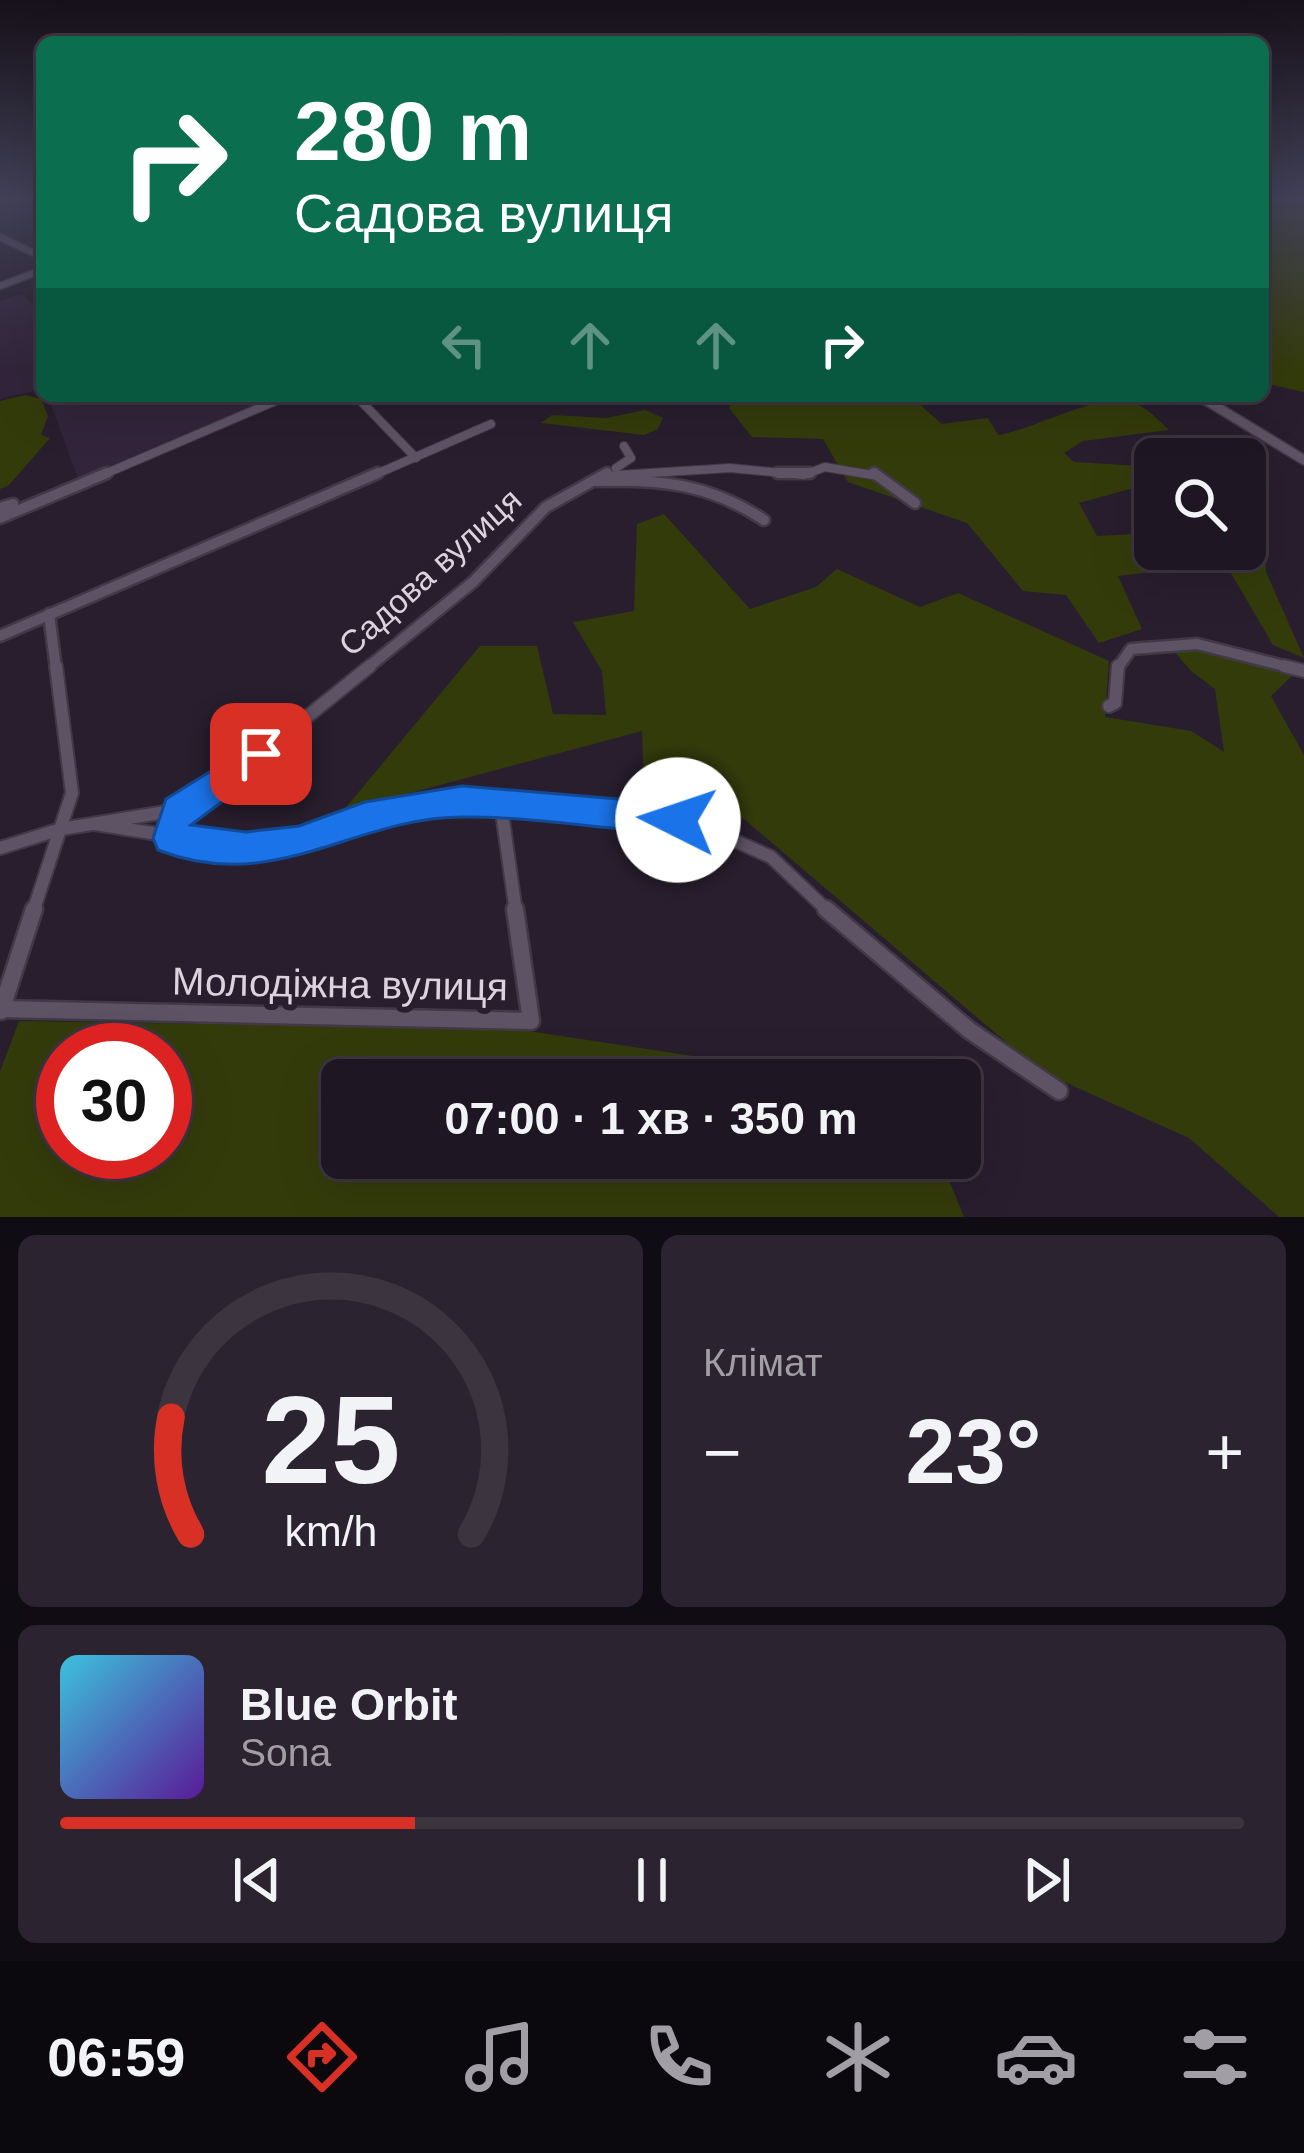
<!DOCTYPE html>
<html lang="uk">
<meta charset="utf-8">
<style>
body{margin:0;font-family:Helvetica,sans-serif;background:#2b232f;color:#f1f3f6;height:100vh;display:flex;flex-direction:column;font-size:45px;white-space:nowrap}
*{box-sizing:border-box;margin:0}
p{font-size:39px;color:#a19fa5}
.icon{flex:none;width:66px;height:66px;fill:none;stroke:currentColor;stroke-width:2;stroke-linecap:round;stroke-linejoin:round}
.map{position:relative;height:1217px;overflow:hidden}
.sheet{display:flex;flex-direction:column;gap:18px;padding:18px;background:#100c13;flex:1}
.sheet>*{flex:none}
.top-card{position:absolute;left:36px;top:36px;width:1233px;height:366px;border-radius:18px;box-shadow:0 12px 48px #0002,0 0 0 3px #3c3540;background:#0b6e4f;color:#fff;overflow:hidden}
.fabs{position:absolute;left:1134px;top:438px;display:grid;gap:24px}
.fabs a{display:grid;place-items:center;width:132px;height:132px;border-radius:18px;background:#1e1622;box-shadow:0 12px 48px #0002,0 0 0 3px #3c3540;font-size:60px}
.speed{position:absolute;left:36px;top:1023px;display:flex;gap:24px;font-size:60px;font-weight:700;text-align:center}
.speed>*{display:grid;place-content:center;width:156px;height:156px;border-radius:50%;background:#1e1622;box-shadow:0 12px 48px #0002,0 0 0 3px #3c3540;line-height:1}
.speed .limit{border:18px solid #d22;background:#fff;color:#111}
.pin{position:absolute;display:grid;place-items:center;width:102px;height:102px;color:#fff;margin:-51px;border-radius:24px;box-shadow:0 6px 18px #0006}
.me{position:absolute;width:132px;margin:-66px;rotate:274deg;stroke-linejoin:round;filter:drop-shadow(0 0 9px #0008)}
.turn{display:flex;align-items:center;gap:42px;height:252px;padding:0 60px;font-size:54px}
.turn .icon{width:156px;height:156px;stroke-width:2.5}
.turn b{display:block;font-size:84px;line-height:102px}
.lanes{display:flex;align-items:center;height:114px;padding:0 60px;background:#0003;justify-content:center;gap:60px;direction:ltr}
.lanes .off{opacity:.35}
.big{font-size:90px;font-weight:600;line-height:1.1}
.sheet .tile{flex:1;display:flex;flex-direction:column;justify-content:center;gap:18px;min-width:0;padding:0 42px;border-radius:18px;background:#2b232f}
.sheet .dial{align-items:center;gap:0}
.dial svg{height:312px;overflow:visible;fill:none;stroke:#3c3540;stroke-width:7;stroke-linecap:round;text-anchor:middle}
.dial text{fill:#f1f3f6;stroke:none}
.song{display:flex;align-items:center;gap:36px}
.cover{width:144px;height:144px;border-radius:18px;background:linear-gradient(135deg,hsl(190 70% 55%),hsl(270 70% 35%))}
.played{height:12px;border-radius:6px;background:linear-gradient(90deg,#d93025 30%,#3c3540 30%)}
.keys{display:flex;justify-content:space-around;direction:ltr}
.heat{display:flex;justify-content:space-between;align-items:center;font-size:66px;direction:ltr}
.sheet .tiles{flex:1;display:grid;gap:18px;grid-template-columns:1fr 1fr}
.tile:last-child{grid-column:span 2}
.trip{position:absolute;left:321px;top:1059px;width:660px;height:120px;border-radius:18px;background:#1e1622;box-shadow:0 12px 48px #0002,0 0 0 3px #3c3540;font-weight:600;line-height:120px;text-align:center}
.tab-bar{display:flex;height:192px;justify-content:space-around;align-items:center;background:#0c090e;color:#a19fa5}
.tab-bar .icon{width:84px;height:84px}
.tab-bar .selected{color:#d93025}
.tab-bar b{font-size:54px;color:#f1f3f6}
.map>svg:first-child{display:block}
.built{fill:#32253b}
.green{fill:#343b0b;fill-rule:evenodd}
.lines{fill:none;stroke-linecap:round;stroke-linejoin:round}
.minor-far4-casing{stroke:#413946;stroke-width:9}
.minor-far3-casing{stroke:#413946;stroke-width:10}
.minor-far2-casing{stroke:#413946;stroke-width:15}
.minor-far1-casing{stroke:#413946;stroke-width:16}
.minor-casing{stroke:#413946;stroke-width:21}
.tertiary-casing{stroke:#413946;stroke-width:12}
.minor-far4{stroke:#5d5365;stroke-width:6}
.minor-far3{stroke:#5d5365;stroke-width:8}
.minor-far2{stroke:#5d5365;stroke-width:10}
.minor-far1{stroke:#5d5365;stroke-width:12}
.minor{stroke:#5d5365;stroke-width:16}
.tertiary{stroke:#5d5365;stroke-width:9}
.route{fill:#1a73e8;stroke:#114b97;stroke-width:3}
.labels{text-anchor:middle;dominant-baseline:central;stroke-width:12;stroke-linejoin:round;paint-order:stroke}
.street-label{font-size:33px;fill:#dbd4df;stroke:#281e2e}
.near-street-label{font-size:39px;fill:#dbd4df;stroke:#281e2e}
</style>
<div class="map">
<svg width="1304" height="1217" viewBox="0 0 1304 1217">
<rect width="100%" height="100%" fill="#281e2e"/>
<!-- built -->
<g class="built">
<polygon points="22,294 35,306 42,305 42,389 0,399 0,301"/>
<polygon points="48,396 287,396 80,484"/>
</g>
<!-- green -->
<g class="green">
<polygon points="1263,198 1304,198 1304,392 1263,383"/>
<polygon points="25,395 41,399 48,416 41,435 50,438 9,485 0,489 0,401"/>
<path d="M 736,396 L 910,396 L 942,424 L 988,418 L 998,435 C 1038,429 1102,388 1138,405 C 1149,409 1160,422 1169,430 L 1083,441 L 1064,453 L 1074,462 L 1141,466 L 1148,484 L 1079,503 L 1097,536 L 1155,533 L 1155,549 L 1245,546 L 1265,551 L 1266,572 L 1304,658 L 1273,645 L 1225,563 L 1118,576 L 1142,629 L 1099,643 L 1066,595 L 1023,591 L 967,523 L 848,482 L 823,439 L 752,437 L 729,408 Z"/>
<polygon points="645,410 663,418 658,429 644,435 541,423 552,415 606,418"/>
<polygon points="664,514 750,609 816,587 837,569 920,607 958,593 1109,661 1105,717 1191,731 1224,752 1215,689 1192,672 1173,650 1216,653 1296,672 1271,696 1304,755 1304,1217 1279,1217 1189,1138 1040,1071 737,813 644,792 642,731 343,811 480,646 537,646 553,714 606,715 602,671 573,622 634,611 637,524"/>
<path d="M 19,1021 L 515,1029 L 798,1072 L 809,1080 L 342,1080 L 342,1158 L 940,1158 L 964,1217 L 0,1217 L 0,1072 ZM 63,1050 L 165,1050 L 165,1152 L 63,1152 Z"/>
</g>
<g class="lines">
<!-- minor-far4 casing -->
<g class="minor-far4-casing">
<g id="minor-far4">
<polyline points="0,237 42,257"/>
<polyline points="0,286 42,270"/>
</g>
</g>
<!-- minor-far3 casing -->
<g class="minor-far3-casing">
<g id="minor-far3">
<polyline points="356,396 416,458"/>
<polyline points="616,468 631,458 624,446"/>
<polyline points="100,476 287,396"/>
<polyline points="372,476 491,424"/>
<polyline points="602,476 730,468 804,475 825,467 878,476"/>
</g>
</g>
<!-- minor-far2 casing -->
<g class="minor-far2-casing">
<g id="minor-far2">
<polyline points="778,473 810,473"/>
<polyline points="874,473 915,503"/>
<path d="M 597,481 C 660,479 710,484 764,520"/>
<polyline points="0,508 13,504"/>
<polyline points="0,518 107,473"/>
<polyline points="49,614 56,669"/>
<polyline points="0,636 378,473"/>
<polyline points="366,669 473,582 546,507 607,473"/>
<polyline points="1117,669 1131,649 1197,644 1296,669"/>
</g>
</g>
<!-- minor-far1 casing -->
<g class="minor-far1-casing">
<g id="minor-far1">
<polyline points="1284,666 1304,671"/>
<polyline points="1109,706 1115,703 1118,666"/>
<polyline points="501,806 516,912"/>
<polyline points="95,824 246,848 300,842 365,817 462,801 691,821 771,857 829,912"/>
<polyline points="0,848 61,829 178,810 261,754 370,666"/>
<polyline points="33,912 72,793 56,666"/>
</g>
</g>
<!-- minor casing -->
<g class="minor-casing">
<g id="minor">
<polyline points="826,909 969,1030 1059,1091"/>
<polyline points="2,1009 531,1021 515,909"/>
<polyline points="1,1011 34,909"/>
</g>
</g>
<!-- tertiary casing -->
<g class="tertiary-casing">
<polyline id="tertiary" points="1199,396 1304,460"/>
</g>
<!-- minor-far4 -->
<use href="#minor-far4" class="minor-far4"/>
<!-- minor-far3 -->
<use href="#minor-far3" class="minor-far3"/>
<!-- minor-far2 -->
<use href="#minor-far2" class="minor-far2"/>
<!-- minor-far1 -->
<use href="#minor-far1" class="minor-far1"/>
<!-- minor -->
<use href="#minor" class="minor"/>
<!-- tertiary -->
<use href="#tertiary" class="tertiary"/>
</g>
<!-- sky -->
<linearGradient id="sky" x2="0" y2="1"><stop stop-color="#161019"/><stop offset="0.54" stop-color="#424157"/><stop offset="1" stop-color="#424157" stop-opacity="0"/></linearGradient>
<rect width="1304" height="369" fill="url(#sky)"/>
<!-- route -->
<path class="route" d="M 261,740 L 272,744 L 277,754 L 272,764 L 191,825 L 246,832 L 299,826 L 365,802 L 462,786 L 678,804 L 690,809 L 695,820 L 690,831 L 678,835 C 608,829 536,817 465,817 C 354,816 276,896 158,850 L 153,838 L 166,799 Z"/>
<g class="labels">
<!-- street labels -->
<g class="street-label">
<text transform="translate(430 572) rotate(-42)">Садова вулиця</text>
</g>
<!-- near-street labels -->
<g class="near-street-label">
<text transform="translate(340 984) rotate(1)">Молодіжна вулиця</text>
</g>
</g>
</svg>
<div class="fabs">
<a><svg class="icon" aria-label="search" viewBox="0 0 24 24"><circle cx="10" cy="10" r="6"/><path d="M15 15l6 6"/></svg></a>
</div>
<div class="speed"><div class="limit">30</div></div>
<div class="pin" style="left:261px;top:754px;background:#d93025"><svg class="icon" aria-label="arrive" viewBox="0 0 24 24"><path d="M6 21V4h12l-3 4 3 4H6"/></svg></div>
<svg class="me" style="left:678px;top:820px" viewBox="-20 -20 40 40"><circle r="19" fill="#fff"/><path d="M0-13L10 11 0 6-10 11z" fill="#1a73e8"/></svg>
<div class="trip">07:00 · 1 хв · 350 m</div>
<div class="top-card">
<div class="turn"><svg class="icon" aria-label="right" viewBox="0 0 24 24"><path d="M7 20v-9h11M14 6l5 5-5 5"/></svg><div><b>280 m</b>Садова вулиця</div></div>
<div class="lanes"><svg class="icon off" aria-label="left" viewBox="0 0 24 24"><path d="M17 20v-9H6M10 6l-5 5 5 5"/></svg><svg class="icon off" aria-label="ahead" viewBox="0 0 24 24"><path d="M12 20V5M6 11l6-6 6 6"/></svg><svg class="icon off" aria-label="ahead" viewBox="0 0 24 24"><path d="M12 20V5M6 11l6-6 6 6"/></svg><svg class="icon" aria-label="right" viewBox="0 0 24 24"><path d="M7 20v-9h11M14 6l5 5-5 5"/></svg></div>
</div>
</div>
<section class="sheet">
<div class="tiles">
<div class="tile dial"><svg viewBox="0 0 100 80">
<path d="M14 69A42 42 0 1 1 86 69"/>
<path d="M14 69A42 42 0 0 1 9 39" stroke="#d93025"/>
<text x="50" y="56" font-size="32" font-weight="700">25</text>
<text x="50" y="72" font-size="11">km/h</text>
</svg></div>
<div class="tile"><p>Клімат</p>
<div class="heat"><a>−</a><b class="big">23°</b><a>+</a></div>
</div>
<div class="tile">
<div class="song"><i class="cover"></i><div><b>Blue Orbit</b><p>Sona</p></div></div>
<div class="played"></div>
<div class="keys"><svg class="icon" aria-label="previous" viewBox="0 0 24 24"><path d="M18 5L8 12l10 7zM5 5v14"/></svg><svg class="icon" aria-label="pause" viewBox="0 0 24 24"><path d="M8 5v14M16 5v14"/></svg><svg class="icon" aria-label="next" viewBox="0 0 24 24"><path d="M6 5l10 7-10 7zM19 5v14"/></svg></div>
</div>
</div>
</section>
<nav class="tab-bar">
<b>06:59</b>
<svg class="icon selected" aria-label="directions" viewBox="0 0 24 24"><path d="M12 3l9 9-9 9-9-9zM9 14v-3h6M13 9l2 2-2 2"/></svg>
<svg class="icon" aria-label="music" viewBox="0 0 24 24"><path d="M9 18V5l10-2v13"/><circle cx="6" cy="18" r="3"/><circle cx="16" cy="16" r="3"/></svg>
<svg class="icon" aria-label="phone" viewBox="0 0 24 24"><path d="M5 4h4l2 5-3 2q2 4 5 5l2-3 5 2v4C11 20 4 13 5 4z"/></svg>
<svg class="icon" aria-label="climate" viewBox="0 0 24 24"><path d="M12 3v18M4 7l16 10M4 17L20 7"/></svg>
<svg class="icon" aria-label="car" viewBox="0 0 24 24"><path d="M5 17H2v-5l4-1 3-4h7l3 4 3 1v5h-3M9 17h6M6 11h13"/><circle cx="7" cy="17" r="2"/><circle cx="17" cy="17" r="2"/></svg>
<svg class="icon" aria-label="filters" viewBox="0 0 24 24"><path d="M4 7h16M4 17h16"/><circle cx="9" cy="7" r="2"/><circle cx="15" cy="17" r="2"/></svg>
</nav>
